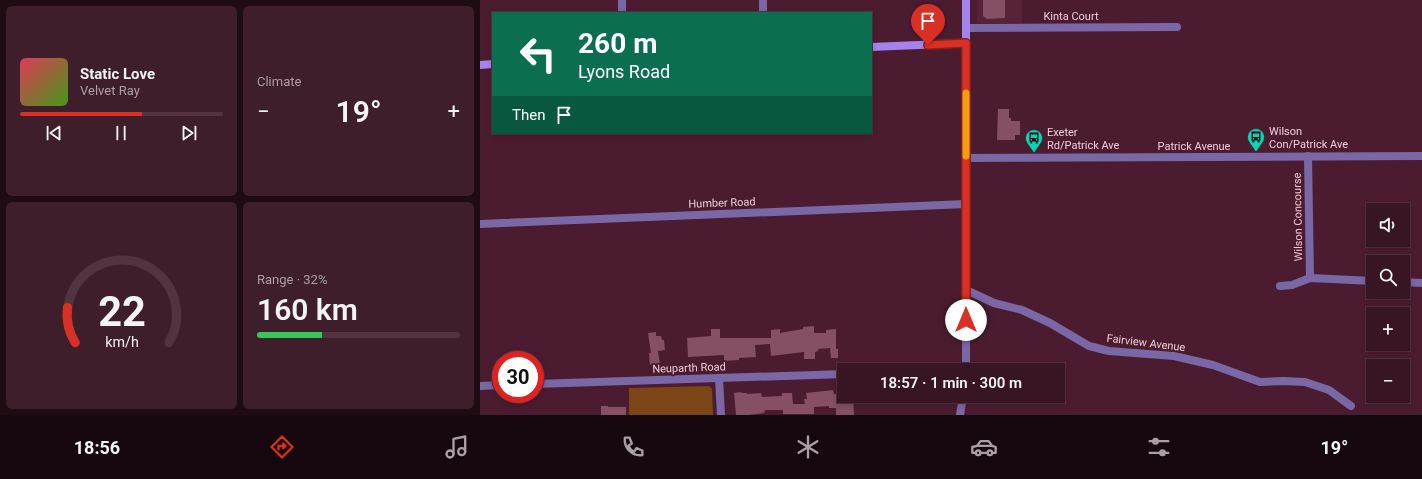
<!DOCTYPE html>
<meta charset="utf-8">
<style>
body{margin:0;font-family:Roboto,sans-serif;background:#3f1e2b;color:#f1f3f6;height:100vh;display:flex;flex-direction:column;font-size:15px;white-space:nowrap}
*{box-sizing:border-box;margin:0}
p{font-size:13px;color:#ab9fa6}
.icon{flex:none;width:22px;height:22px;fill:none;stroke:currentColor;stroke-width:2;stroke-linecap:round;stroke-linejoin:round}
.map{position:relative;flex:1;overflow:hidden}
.panel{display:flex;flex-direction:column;gap:6px;padding:6px;background:#1f0c13;width:480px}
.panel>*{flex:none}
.top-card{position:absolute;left:12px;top:12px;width:380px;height:122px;border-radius:0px;box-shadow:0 2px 6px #0003,0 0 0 1px #523441;background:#0b6e4f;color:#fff;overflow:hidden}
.fabs{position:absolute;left:886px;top:203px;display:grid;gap:8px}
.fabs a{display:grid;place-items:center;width:44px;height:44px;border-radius:0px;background:#381523;box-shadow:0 2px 6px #0003,0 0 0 1px #523441;font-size:20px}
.speed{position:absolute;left:12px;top:351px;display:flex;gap:8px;font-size:20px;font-weight:700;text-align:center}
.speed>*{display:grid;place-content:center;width:52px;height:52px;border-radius:50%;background:#381523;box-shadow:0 2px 6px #0003,0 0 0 1px #523441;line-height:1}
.speed .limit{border:6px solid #d22;background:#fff;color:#111}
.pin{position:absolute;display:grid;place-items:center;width:34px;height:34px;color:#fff;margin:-41px -17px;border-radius:50% 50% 50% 0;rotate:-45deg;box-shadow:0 0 4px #0007}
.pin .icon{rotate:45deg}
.me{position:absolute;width:44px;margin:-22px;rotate:0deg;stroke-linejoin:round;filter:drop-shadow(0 0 3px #0008)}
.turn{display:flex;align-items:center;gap:14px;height:84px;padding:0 20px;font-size:18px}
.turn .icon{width:52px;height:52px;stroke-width:2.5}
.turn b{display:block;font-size:28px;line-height:34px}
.then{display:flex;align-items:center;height:38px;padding:0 20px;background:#0003;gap:8px;font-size:15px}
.big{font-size:30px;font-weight:600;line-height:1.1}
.panel .tile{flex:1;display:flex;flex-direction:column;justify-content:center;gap:6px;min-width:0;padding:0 14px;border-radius:6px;background:#3f1e2b}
.panel .dial{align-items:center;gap:0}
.dial svg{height:104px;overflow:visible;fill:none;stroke:#523441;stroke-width:7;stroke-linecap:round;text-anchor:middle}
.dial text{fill:#f1f3f6;stroke:none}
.song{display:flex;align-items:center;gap:12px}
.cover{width:48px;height:48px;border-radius:6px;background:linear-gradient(135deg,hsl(350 70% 55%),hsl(100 70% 35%))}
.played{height:4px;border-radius:2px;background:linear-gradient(90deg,#d93025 60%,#523441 60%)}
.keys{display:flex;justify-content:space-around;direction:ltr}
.heat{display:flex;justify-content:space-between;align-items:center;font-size:22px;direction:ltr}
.charge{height:6px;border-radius:3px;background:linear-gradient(90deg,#34c759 32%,#523441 0)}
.panel .tiles{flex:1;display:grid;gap:6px;grid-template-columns:repeat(2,1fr)}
.trip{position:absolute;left:357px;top:363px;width:228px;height:40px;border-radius:0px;background:#381523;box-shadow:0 2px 6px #0003,0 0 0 1px #523441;font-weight:600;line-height:40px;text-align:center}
.tabs{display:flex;height:64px;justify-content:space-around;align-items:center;background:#16080e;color:#ab9fa6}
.tabs .icon{width:28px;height:28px}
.tabs .current{color:#d93025}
.tabs b{font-size:18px;color:#f1f3f6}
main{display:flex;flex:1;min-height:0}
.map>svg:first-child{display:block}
.built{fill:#592239}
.green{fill:#7c4516}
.building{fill:#855063}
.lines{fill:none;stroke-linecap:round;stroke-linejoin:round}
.minor{stroke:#7967a6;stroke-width:8}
.secondary{stroke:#a484ea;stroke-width:8}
.route-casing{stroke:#8d1f18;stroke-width:10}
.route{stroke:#d93025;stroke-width:7}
.slow{stroke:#f59e0b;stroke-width:7}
.labels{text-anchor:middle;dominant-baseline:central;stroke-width:4;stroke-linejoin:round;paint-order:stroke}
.street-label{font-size:11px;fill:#eccdd7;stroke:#4b1c2f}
.poi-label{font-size:11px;fill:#eccdd7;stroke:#4b1c2f;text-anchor:start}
</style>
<main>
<section class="panel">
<div class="tiles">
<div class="tile">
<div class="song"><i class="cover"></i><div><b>Static Love</b><p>Velvet Ray</p></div></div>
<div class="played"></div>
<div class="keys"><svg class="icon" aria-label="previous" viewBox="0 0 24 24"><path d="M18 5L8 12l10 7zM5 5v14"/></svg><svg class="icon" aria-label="pause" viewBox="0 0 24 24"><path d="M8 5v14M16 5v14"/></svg><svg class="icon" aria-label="next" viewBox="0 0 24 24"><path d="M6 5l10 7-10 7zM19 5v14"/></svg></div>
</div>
<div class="tile"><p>Climate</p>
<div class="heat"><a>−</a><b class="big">19°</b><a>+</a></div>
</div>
<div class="tile dial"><svg viewBox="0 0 100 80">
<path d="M14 69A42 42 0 1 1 86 69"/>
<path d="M14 69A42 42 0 0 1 8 42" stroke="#d93025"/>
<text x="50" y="56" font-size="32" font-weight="700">22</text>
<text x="50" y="72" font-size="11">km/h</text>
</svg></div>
<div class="tile"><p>Range · 32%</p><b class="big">160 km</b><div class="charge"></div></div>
</div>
</section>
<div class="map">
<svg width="942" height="415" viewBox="0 0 942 415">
<rect width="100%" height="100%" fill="#4b1c2f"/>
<!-- built -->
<rect class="built" x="497" y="0" width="45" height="23"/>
<!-- green -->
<polygon class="green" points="229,386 232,389 233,415 149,415 149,388"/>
<!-- building -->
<g class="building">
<polygon points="503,0 525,0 525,18 507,19 503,16"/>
<polygon points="518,109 529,109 529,118 531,118 531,121 540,121 540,135 535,135 535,140 517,140"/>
<polygon points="334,326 334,333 346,333 346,330 356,329 356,349 358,349 358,358 351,358 350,348 338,349 338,351 335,352 335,359 324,359 324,352 291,356 290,344 275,345 276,357 259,358 259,360 244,361 244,355 208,357 207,338 231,336 231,329 240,329 240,338 291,338 291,330 300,329 300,333 323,329 323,327"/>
<polygon points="176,332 176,336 181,336 182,340 184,340 185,350 178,351 180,364 170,365 169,353 171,353 168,333"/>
<polygon points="353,390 354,394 364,394 364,396 373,396 374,415 356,415 356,408 349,408 349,406 334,407 334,414 303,414 303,410 285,410 284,413 269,415 256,415 254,393 262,392 261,393 267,393 267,394 281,393 282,397 302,396 302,393 312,393 313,404 325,404 324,399 327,399 326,393"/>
<polygon points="121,406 128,406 128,407 146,407 146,415 121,415"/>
</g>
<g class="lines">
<!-- minor -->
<g class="minor">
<polyline points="142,0 142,13"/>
<polyline points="283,0 283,13"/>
<polyline points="486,28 697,27"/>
<polyline points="486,43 486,370"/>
<polyline points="828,156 830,278"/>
<polyline points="486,158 942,156"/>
<polyline points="0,224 486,204"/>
<polyline points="923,282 942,283"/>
<polyline points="800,286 812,285 830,278 893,281"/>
<polyline points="486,290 514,303 542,310 570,323 609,346 629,351 694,356 733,365 780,382 803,381 825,382 849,390 871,406"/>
<polyline points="468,370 475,370"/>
<polyline points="239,378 241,415"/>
<polyline points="55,384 364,374"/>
<polyline points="0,386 21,385"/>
<polyline points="480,415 483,396"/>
</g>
<!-- secondary -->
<g class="secondary">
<polyline points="391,47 486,43 486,0"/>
<polyline points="0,65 13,64"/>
</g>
</g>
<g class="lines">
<!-- route casing -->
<g class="route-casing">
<polyline id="route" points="448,45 486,43 486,320"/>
</g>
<!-- route -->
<use href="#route" class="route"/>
<!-- slow -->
<polyline class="slow" points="486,93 486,156"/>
</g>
<!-- icons -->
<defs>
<g id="bus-pin" transform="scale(0.9)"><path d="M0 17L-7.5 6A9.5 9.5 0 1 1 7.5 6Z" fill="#09d5b5" stroke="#4b1c2f"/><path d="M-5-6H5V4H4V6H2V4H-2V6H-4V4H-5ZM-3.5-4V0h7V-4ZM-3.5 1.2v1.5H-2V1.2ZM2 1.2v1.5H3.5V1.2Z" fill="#111"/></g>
</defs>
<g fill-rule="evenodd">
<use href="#bus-pin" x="776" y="137"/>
<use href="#bus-pin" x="554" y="138"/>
</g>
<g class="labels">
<!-- street labels -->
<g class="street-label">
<text x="591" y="16">Kinta Court</text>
<text x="714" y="146">Patrick Avenue</text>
<text transform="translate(242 203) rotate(-2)">Humber Road</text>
<text transform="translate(818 217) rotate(-91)">Wilson Concourse</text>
<text transform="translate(666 343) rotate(7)">Fairview Avenue</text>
<text transform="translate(209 368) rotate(-2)">Neuparth Road</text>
</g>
<!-- poi labels -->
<g class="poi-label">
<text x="789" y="131">Wilson<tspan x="789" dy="13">Con/Patrick Ave</tspan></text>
<text x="567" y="132">Exeter<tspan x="567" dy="13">Rd/Patrick Ave</tspan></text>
</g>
</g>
</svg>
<div class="fabs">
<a><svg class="icon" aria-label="sound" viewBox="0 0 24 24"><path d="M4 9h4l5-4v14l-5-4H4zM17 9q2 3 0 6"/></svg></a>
<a><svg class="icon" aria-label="search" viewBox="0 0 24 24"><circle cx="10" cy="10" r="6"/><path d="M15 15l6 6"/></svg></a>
<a>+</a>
<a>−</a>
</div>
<div class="speed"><div class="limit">30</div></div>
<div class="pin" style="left:448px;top:45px;background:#d93025"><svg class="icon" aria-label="arrive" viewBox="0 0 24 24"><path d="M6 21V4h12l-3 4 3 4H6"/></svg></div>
<svg class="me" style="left:486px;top:320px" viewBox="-20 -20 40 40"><circle r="19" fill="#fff"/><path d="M0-13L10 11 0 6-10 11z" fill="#d93025"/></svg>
<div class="trip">18:57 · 1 min · 300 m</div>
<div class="top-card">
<div class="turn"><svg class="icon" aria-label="left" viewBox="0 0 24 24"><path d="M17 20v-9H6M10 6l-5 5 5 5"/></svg><div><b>260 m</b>Lyons Road</div></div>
<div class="then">Then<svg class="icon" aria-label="arrive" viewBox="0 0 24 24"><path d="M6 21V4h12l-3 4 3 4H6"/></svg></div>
</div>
</div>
</main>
<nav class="tabs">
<b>18:56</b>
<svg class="icon current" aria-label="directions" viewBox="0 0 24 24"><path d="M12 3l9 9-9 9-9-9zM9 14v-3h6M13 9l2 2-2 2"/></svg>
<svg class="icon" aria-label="music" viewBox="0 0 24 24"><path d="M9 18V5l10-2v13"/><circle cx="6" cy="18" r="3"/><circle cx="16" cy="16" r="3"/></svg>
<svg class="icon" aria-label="phone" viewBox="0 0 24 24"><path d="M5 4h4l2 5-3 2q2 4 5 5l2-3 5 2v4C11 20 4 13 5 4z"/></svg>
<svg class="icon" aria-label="climate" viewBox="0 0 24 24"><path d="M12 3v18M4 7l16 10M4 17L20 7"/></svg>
<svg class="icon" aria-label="car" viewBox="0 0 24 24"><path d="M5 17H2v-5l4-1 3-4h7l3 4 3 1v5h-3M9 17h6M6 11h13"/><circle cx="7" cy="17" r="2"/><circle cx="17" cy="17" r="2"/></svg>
<svg class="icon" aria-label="filters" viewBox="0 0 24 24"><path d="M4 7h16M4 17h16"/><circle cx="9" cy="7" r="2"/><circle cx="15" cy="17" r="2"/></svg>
<b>19°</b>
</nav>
